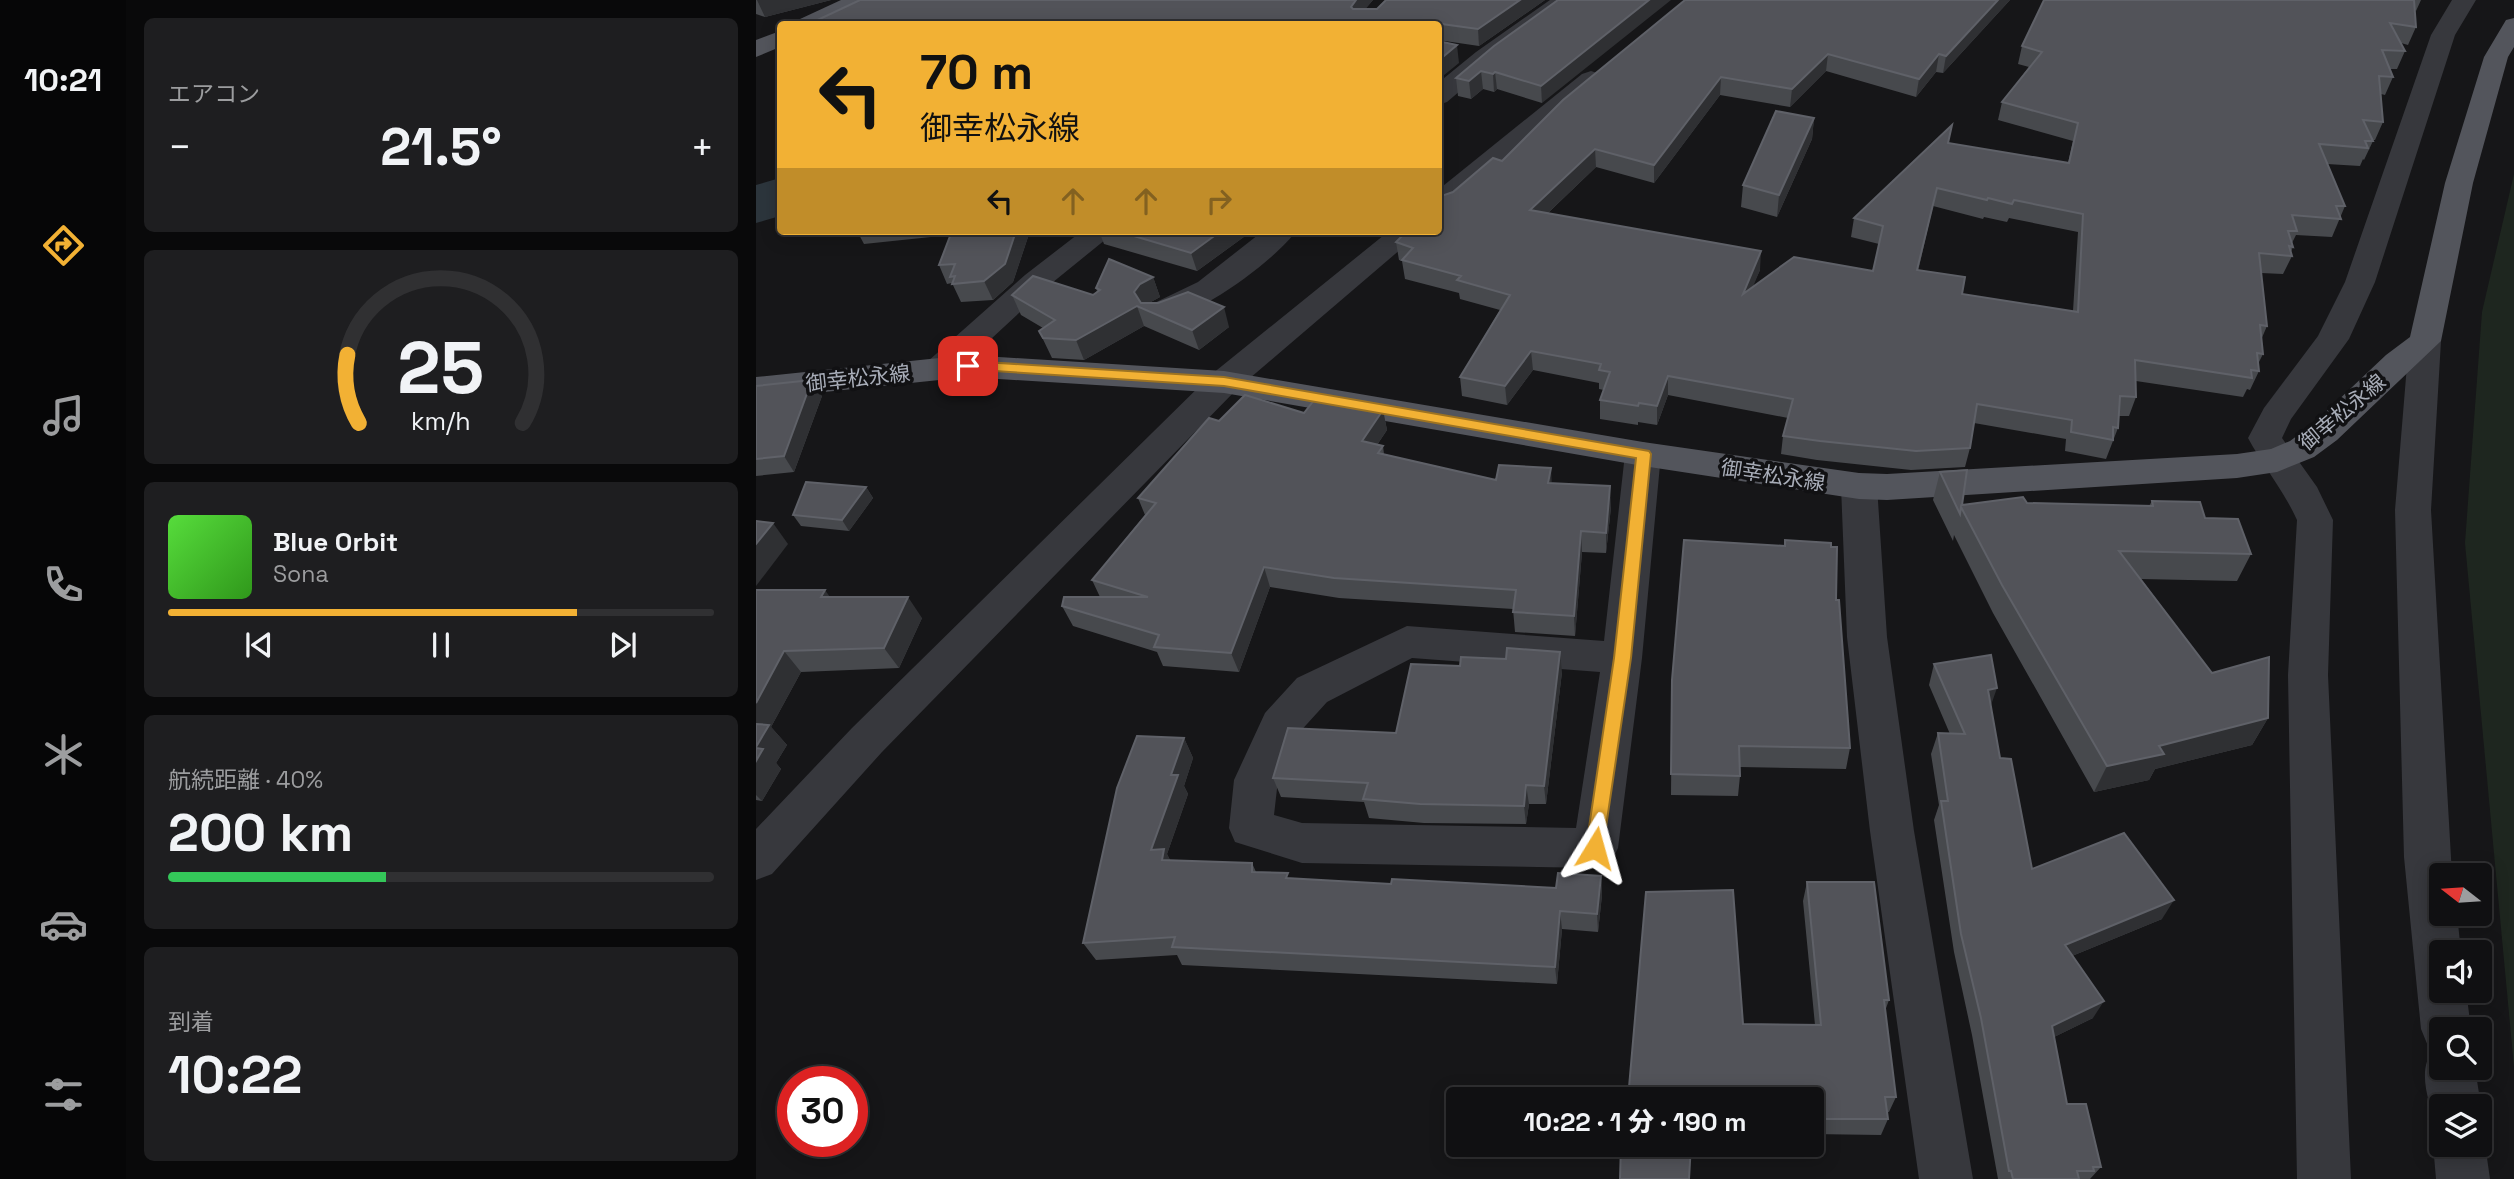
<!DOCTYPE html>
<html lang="ja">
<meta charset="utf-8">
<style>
body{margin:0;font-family:"Space Grotesk","Noto Sans JP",sans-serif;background:#1e1e20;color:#f1f3f6;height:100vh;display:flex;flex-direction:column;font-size:26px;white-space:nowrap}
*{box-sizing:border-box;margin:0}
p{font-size:23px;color:#9c9d9f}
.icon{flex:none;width:38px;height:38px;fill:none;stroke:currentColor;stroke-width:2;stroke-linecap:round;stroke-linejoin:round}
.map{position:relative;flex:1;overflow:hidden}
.drawer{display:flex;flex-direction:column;gap:18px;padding:18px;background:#09090a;width:630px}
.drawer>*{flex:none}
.top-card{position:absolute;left:21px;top:21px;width:665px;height:214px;border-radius:7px;box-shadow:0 4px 18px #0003,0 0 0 2px #303032;background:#f2b134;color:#111;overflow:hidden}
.needle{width:46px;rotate:287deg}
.buttons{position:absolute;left:1673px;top:863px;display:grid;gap:14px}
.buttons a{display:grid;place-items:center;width:63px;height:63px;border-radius:7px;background:#101012;box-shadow:0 4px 18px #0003,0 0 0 2px #303032;font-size:35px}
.speed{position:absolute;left:21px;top:1066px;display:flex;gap:14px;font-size:35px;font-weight:700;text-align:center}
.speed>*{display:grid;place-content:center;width:91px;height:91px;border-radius:50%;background:#101012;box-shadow:0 4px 18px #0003,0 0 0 2px #303032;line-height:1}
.speed .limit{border:10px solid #d22;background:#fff;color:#111}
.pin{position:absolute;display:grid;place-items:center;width:60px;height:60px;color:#fff;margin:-30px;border-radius:14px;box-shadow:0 4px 10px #0006}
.me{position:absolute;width:77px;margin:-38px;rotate:8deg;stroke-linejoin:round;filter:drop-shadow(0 0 5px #0008)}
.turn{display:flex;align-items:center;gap:24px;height:147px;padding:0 28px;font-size:32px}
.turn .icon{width:91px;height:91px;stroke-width:2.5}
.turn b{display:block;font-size:49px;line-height:60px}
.lanes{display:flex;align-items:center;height:66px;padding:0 28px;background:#0003;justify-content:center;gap:35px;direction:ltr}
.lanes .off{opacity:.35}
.big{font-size:52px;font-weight:800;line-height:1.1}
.drawer .widget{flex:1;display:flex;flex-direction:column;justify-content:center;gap:10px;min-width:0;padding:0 24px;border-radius:10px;background:#1e1e20}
.drawer .dial{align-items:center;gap:0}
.dial svg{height:182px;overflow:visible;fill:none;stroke:#303032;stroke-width:7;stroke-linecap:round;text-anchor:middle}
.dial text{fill:#f1f3f6;stroke:none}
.song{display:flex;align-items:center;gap:21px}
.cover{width:84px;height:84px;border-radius:10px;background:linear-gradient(135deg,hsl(110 70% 55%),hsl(110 70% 35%))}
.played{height:7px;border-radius:4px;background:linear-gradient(90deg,#f2b134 75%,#303032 75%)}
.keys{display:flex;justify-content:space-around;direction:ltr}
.heat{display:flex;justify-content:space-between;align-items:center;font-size:38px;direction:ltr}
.charge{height:10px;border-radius:5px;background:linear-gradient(90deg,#34c759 40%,#303032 0)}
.trip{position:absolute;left:690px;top:1087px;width:378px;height:70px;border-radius:7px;background:#101012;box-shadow:0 4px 18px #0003,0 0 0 2px #303032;font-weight:800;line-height:70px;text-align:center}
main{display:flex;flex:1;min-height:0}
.dock{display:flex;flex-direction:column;width:126px;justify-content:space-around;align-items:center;background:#060607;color:#9c9d9f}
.dock .icon{width:49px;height:49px}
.dock .current{color:#f2b134}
.dock b{font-size:32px;color:#f1f3f6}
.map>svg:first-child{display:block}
.green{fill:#1e261f}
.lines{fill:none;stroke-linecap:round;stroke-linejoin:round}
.river{fill:#2c353c;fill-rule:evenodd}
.minor{fill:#37383d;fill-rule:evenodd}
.major{fill:#53555c;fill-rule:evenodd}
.wall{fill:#47494d;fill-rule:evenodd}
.shaded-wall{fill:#2f3033}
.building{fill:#525359;stroke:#5f6168;stroke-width:2;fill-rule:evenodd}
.route{fill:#f2b134;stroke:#9d7322;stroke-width:2}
.labels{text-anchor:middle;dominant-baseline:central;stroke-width:7;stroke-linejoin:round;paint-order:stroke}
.street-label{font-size:21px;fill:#a8adb8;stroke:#111113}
</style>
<main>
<nav class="dock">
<b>10:21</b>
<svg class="icon current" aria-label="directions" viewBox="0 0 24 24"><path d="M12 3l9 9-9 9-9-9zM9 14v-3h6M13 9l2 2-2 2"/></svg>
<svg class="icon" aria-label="music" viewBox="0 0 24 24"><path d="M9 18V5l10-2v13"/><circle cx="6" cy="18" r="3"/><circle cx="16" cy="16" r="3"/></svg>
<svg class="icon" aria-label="phone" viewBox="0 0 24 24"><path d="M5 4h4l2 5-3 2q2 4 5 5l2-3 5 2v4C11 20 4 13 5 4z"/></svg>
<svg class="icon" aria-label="climate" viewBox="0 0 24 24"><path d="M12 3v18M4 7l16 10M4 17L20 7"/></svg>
<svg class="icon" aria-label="car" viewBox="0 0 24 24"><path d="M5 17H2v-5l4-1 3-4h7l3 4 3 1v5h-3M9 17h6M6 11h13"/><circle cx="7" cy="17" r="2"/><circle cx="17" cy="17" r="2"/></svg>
<svg class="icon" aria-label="filters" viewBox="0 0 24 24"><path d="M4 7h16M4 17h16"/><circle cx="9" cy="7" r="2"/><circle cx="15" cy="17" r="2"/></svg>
</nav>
<section class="drawer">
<div class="widget"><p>エアコン</p>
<div class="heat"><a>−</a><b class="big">21.5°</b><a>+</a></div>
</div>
<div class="widget dial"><svg viewBox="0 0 100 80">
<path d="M14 69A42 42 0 1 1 86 69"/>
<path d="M14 69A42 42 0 0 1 9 39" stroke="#f2b134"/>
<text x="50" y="56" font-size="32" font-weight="700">25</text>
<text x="50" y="72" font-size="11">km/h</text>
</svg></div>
<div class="widget">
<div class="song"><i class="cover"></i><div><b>Blue Orbit</b><p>Sona</p></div></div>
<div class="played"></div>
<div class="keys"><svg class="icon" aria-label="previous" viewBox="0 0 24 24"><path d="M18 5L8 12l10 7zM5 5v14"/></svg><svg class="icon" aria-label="pause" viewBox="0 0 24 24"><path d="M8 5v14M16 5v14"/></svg><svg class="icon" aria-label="next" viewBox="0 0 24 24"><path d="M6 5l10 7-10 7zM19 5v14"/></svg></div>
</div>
<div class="widget"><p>航続距離 · 40%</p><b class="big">200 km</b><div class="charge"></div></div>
<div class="widget"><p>到着</p><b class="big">10:22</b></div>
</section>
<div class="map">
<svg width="1758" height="1179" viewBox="0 0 1758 1179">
<rect width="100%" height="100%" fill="#161618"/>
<!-- green -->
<polygon class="green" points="1758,174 1758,1067 1709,543 1726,312"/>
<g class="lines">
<!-- river -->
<polygon class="river" points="24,178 24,216 0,223 0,185"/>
<!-- minor -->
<g class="minor">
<polygon points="794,0 821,0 738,62 691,102 682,105 682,83 720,52"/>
<path d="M 1696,0 L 1720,0 L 1699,35 L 1619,282 L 1593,339 L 1535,419 L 1526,438 L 1561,487 L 1577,520 L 1572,675 L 1595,1179 L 1541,1179 L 1532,675 L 1541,520 C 1528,491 1507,466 1492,438 L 1508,408 L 1562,336 L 1589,282 L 1675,35 Z"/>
<polygon points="835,71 844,74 848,79 844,84 692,211 682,213 682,190 826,74"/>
<polygon points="326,231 360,231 291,287 195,376 183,380 171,376 167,369 171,362 269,275"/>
<path d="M 507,231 L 540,231 C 519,261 428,329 392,320 L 387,313 L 392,306 L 442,282 Z"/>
<polygon points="633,231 666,231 480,390 126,752 16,874 0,880 0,829 96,728 456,374"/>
<path d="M 1669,331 L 1680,334 L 1685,341 L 1675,510 L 1696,875 L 1685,875 L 1685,914 L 1701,914 L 1705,952 L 1685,952 L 1685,990 L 1710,990 L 1715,1029 L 1685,1029 L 1685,1068 L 1719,1068 L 1725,1106 L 1724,1109 L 1724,1106 L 1685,1106 L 1685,1144 L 1724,1144 L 1724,1130 L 1729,1144 L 1734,1179 L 1680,1179 L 1677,1144 L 1684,1126 L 1681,1124 C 1672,1103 1660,1066 1679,1049 L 1672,1046 L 1665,1029 L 1648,857 L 1639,510 L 1653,341 L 1658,334 Z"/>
<path d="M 887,442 L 899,446 L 905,454 L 886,658 L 862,848 L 855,862 L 839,868 L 546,863 L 479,842 L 473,828 L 478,780 L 509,713 L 541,678 L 651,626 L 848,641 L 869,454 L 875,446 ZM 656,658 L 844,672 L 820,828 L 546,823 L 518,815 L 522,780 L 541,735 L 571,702 Z"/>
<polygon points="1103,473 1116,477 1121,486 1131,637 1158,831 1217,1179 1163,1179 1114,831 1091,637 1085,486 1090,477"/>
</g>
<!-- major -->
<g class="major">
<polygon points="85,0 116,0 112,5 70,24 40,24 44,19"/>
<polygon points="1758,18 1758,47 1752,57 1717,183 1685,341 1581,440 1558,457 1521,472 1481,478 1131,500 1103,499 887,466 468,393 212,377 0,399 0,377 212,355 468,371 887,442 1103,473 1131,474 1481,454 1515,449 1534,441 1557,424 1630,355 1654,337 1689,183 1728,57 1750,20"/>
<polygon points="24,31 24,47 0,57 0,40"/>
</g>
</g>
<!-- wall -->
<g class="wall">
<polygon points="0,0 75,0 9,17 0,14"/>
<polygon points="104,0 617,0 609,9 789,0 723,46 682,40 682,24 53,24"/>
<polygon points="802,0 786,103 741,89 738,92 727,89 715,99 702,96 700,78"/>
<path d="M 929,0 L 1254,0 L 1187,73 L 1180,72 L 1160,97 L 1070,71 L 1034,107 L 964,95 L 898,183 L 840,167 L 792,213 L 1004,270 L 996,287 L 1117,271 L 1123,244 L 1095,237 L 1098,218 L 1193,143 L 1312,163 L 1317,141 L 1242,120 L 1246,102 L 1273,67 L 1262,64 L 1266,46 L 1288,0 L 1665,0 L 1660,11 L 1659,10 L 1660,27 L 1652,45 L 1645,43 L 1649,51 L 1641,69 L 1634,69 L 1637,77 L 1629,95 L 1625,94 L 1627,122 L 1619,140 L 1616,140 L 1617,141 L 1608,160 L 1607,159 L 1604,166 L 1571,164 L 1589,206 L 1576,237 L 1540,235 L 1536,243 L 1537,247 L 1535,252 L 1536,256 L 1527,274 L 1505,273 L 1511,326 L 1505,340 L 1507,354 L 1502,364 L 1503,371 L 1494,390 L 1491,389 L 1487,397 L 1380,381 L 1380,397 L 1373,416 L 1363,416 L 1362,428 L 1350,459 L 1309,451 L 1310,439 L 1218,423 L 1214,448 L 1209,467 L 1155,470 L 1061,460 L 1025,454 L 1027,436 L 1032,418 L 912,395 L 901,425 L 882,422 L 882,425 L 844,419 L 844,400 L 848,390 L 843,389 L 843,383 L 777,370 L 751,405 L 706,396 L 704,377 L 744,310 L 704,299 L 703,293 L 649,279 L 646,261 L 643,260 L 640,242 L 697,192 L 746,161 ZM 1177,206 L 1227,219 L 1228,217 L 1251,222 L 1253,218 L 1322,232 L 1317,311 L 1206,294 L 1162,270 Z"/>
<polygon points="1058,118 1056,139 1021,217 985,207 987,185"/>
<polygon points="101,231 274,231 257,282 237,300 205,302 196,283 191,284 183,265 194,235 108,244"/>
<polygon points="304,231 322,231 317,235"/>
<polygon points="343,231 496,231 441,271 348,244"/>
<polygon points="397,277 404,297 393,303 473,327 443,350 388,326 328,360 296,358 283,331 287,328 265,315 256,295 337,295 341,291 340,288"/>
<polygon points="0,386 66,396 38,472 0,476"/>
<polygon points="627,410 631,430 621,445 627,446 628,454 740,480 796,484 855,507 850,553 826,552 819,636 759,632 757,609 583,598 514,587 483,672 407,666 401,652 317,626 306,606 344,597 336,580 389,515 382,498 463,421 548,413"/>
<polygon points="1184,472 1206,505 1271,503 1393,506 1396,501 1449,518 1495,554 1481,581 1385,579 1456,673 1512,718 1496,745 1399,769 1393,780 1338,792 1237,613 1198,535 1197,541 1177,500"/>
<polygon points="110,487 117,498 93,531 45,526 37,515"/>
<polygon points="1029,540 1080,600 1094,748 1090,769 984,767 984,776 982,796 915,795 916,680 1028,546"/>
<polygon points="0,590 73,597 166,618 143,668 45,672 15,727 31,745 20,763 25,769 6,801 0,800"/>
<polygon points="1178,664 1235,706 1244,758 1276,869 1406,919 1316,956 1337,1018 1298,1037 1311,1104 1345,1167 1334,1179 1242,1179 1216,1035 1198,952 1178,820 1183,805 1175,754 1182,733 1194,734 1173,685"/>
<polygon points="806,672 790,804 773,804 770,824 668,823 613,818 608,802 525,797 517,778"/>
<polygon points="428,738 437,758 428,786 432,794 411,854 414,860 496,863 500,872 533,878 635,884 800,888 845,876 846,895 842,932 806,929 801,984 426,965 421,955 340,960 327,943"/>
<polygon points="1051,882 1133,1000 1129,1011 1140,1097 1133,1112 1131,1112 1132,1119 1125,1135 1055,1134 1055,1099 987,1024 1059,1025 1047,901"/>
</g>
<!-- shaded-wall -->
<g class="shaded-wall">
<polygon points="1,0 75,0 9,17"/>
<polygon points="600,0 617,0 597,24 595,7"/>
<polygon points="764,0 789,0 723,46 722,29"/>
<polygon points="893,0 915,0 786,103 785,86"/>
<polygon points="1242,0 1254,0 1187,73 1190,56"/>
<polygon points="701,45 703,63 682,80 682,61"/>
<polygon points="1072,54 1070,71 1034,107 1036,89"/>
<polygon points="1183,54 1180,72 1160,97 1163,79"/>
<polygon points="725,71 727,89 715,99 713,81"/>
<polygon points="739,72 741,89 738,92 737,74"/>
<polygon points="965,77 964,95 898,183 898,165"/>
<polygon points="685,88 687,106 682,110 682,90"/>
<polygon points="1058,118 1056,139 1021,217 1023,195"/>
<polygon points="839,149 840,167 775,229 774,210"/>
<polygon points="1181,188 1177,206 1158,289 1161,270"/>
<polygon points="260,231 274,231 257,282 237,300 228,281"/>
<polygon points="465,231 496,231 441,271 435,253"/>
<polygon points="1005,251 1004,270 986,313 987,294"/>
<polygon points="397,277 404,297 391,304 387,309 378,292 384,284"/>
<polygon points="381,306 388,326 328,360 320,340"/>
<polygon points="468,307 473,327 443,350 436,330"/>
<polygon points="775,351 777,370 751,405 749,386"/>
<polygon points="912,376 912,395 901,425 901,406"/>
<polygon points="56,380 66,396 38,472 28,456"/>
<polygon points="627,410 631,430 610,461 606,441"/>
<polygon points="795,468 796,488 792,483"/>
<polygon points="854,486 855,507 850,553 850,533"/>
<polygon points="110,487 117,498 93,531 86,520"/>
<polygon points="17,523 32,544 0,586 0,544"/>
<polygon points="825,531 826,552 819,636 818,616"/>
<polygon points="508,567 514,587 483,672 475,653"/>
<polygon points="69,590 84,611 65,597"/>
<polygon points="152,597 166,618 143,668 128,648"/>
<polygon points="28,651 45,672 15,727 31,745 20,763 25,769 6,801 0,795 0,703"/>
<polygon points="804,652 806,672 790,804 788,786"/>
<polygon points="1241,688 1234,708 1232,690"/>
<polygon points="1512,718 1496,745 1399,769 1393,780 1338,792 1351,766 1403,746"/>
<polygon points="428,738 437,758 428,786 432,794 411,854 418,868 416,878 395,850 415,775"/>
<polygon points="770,785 773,804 770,824 768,806"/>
<polygon points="845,876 846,895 842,932 841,914"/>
<polygon points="1418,900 1406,919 1299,963 1309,945"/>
<polygon points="804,911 806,929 801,984 799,967"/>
<polygon points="1348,1001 1337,1018 1286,1043 1296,1026"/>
</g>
<!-- building -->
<g class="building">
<polygon points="104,0 600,0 595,7 597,9 621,9 630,0 764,0 722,29 678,23 678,24 53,24"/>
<polygon points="802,0 893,0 785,86 739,72 737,74 725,71 713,81 700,78 738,46"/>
<path d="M 929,0 L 1242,0 L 1190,56 L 1183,54 L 1163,79 L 1072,54 L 1036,89 L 965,77 L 898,165 L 839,149 L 774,210 L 1005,251 L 987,294 L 1038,257 L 1117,271 L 1127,226 L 1098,218 L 1196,125 L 1192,143 L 1313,163 L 1322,123 L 1246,102 L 1286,52 L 1266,46 L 1288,0 L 1658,0 L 1660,27 L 1634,23 L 1649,51 L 1626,50 L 1637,77 L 1623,76 L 1627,122 L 1607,120 L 1617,141 L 1609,141 L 1612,148 L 1563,144 L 1589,206 L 1580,206 L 1585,219 L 1536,215 L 1541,231 L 1532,231 L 1537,247 L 1533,246 L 1536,256 L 1503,253 L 1511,326 L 1504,325 L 1507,354 L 1501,353 L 1503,371 L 1495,370 L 1496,378 L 1379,360 L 1380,397 L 1364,396 L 1362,428 L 1357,427 L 1357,440 L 1315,432 L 1316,420 L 1221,404 L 1214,448 L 1160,451 L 1064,441 L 1027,436 L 1037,399 L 912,376 L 901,406 L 883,403 L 882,406 L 844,400 L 854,372 L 843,370 L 845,364 L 775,351 L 749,386 L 704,377 L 754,295 L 701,280 L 705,276 L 646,260 L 657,248 L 640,242 L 651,231 L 682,231 L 682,201 L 688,195 L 697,192 L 737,158 L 746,161 L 807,100 ZM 1181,188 L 1231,200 L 1232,198 L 1256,204 L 1258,200 L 1327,214 L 1322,312 L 1206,294 L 1209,277 L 1161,270 Z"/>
<polygon points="682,41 701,45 682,61"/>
<polygon points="1020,111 1058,118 1023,195 987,185"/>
<polygon points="196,231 260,231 249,264 228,281 196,284 199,276 194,277 199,264 183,265"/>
<polygon points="361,231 465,231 435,253"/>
<polygon points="353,259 397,277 384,284 378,292 385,303 402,303 432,292 468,307 436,330 381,306 320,340 287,338 283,331 299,320 256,295 277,276 337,295 344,290 340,288"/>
<polygon points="56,380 28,456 0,459 0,386"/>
<polygon points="489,395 548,413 562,395 627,410 606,441 627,446 622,453 740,480 743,465 795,468 792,483 854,486 850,533 825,531 818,616 757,612 760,590 578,578 508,567 475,653 398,647 403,635 306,606 308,597 392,597 336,580 400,503 382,498 453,418 463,421"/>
<polygon points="1211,470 1206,505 1267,497 1271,503 1397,506 1396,501 1444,502 1449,518 1482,519 1495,554 1363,551 1456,673 1513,657 1512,718 1403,746 1408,754 1351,766 1246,585 1205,507 1204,514 1184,472"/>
<polygon points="50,482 110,487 86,520 37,515"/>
<polygon points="0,521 17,523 0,544"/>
<polygon points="928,540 1029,546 1029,540 1075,543 1075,547 1081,547 1080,600 1083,600 1094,748 983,746 984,776 915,774 916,680"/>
<polygon points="0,590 69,590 65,597 152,597 128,648 28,651 0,703"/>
<polygon points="751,648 804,652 788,786 770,785 768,806 664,804 607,799 612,783 517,778 532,728 640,733 655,664 704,666 705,657 750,659"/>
<polygon points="1235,655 1241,688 1232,690 1244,758 1255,759 1276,869 1368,833 1418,900 1309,945 1348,1001 1296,1026 1311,1104 1330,1104 1345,1167 1337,1167 1338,1171 1321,1171 1323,1179 1257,1179 1255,1171 1253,1171 1225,1018 1205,934 1185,801 1192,801 1182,733 1209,734 1178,664"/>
<polygon points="0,724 13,725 0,747"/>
<polygon points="381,736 428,738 415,775 422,775 395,850 408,849 406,860 496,863 496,872 532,873 530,878 635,884 636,879 800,888 802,873 845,876 841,914 804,911 799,967 416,947 419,937 327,943 361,788"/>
<polygon points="0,748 7,749 0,761"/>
<polygon points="1051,882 1118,882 1133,1000 1128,1000 1140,1097 1129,1097 1132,1119 1055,1119 1055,1099 872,1099 890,892 977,890 987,1024 1065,1025"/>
<polygon points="865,1144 935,1144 933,1179 864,1179"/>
</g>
<!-- route -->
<polygon class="route" points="212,361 468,377 893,451 895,454 875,658 846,854 839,856 833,854 830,848 858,658 880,458 468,386 207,369 207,363"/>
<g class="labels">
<!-- street labels -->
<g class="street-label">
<text transform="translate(102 378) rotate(-6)">御幸松永線</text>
<text transform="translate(1586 412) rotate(-40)">御幸松永線</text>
<text transform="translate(1017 475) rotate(9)">御幸松永線</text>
</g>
</g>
</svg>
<div class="buttons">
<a><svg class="needle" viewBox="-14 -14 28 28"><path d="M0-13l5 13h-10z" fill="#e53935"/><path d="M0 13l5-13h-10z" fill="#9c9d9f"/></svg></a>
<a><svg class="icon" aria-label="sound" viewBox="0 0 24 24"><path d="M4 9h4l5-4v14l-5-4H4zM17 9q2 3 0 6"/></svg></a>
<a><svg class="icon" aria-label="search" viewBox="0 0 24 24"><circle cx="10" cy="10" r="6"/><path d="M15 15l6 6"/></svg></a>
<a><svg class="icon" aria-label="layers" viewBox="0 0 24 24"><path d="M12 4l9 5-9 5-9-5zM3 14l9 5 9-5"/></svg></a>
</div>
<div class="speed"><div class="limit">30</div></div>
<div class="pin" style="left:212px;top:366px;background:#d93025"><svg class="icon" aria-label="arrive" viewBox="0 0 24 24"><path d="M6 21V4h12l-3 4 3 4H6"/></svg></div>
<svg class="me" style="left:839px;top:848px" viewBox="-20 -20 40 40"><path d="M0-17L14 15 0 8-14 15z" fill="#f2b134" stroke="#fff" stroke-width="4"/></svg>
<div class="trip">10:22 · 1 分 · 190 m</div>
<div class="top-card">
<div class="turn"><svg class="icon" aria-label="left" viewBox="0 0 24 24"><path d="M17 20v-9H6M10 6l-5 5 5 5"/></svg><div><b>70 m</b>御幸松永線</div></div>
<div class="lanes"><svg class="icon" aria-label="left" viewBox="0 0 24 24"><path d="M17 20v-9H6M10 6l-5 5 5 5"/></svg><svg class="icon off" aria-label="ahead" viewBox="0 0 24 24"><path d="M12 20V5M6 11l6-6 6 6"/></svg><svg class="icon off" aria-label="ahead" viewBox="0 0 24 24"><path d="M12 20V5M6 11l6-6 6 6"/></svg><svg class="icon off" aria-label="right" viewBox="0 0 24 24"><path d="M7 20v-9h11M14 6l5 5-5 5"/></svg></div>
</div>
</div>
</main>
